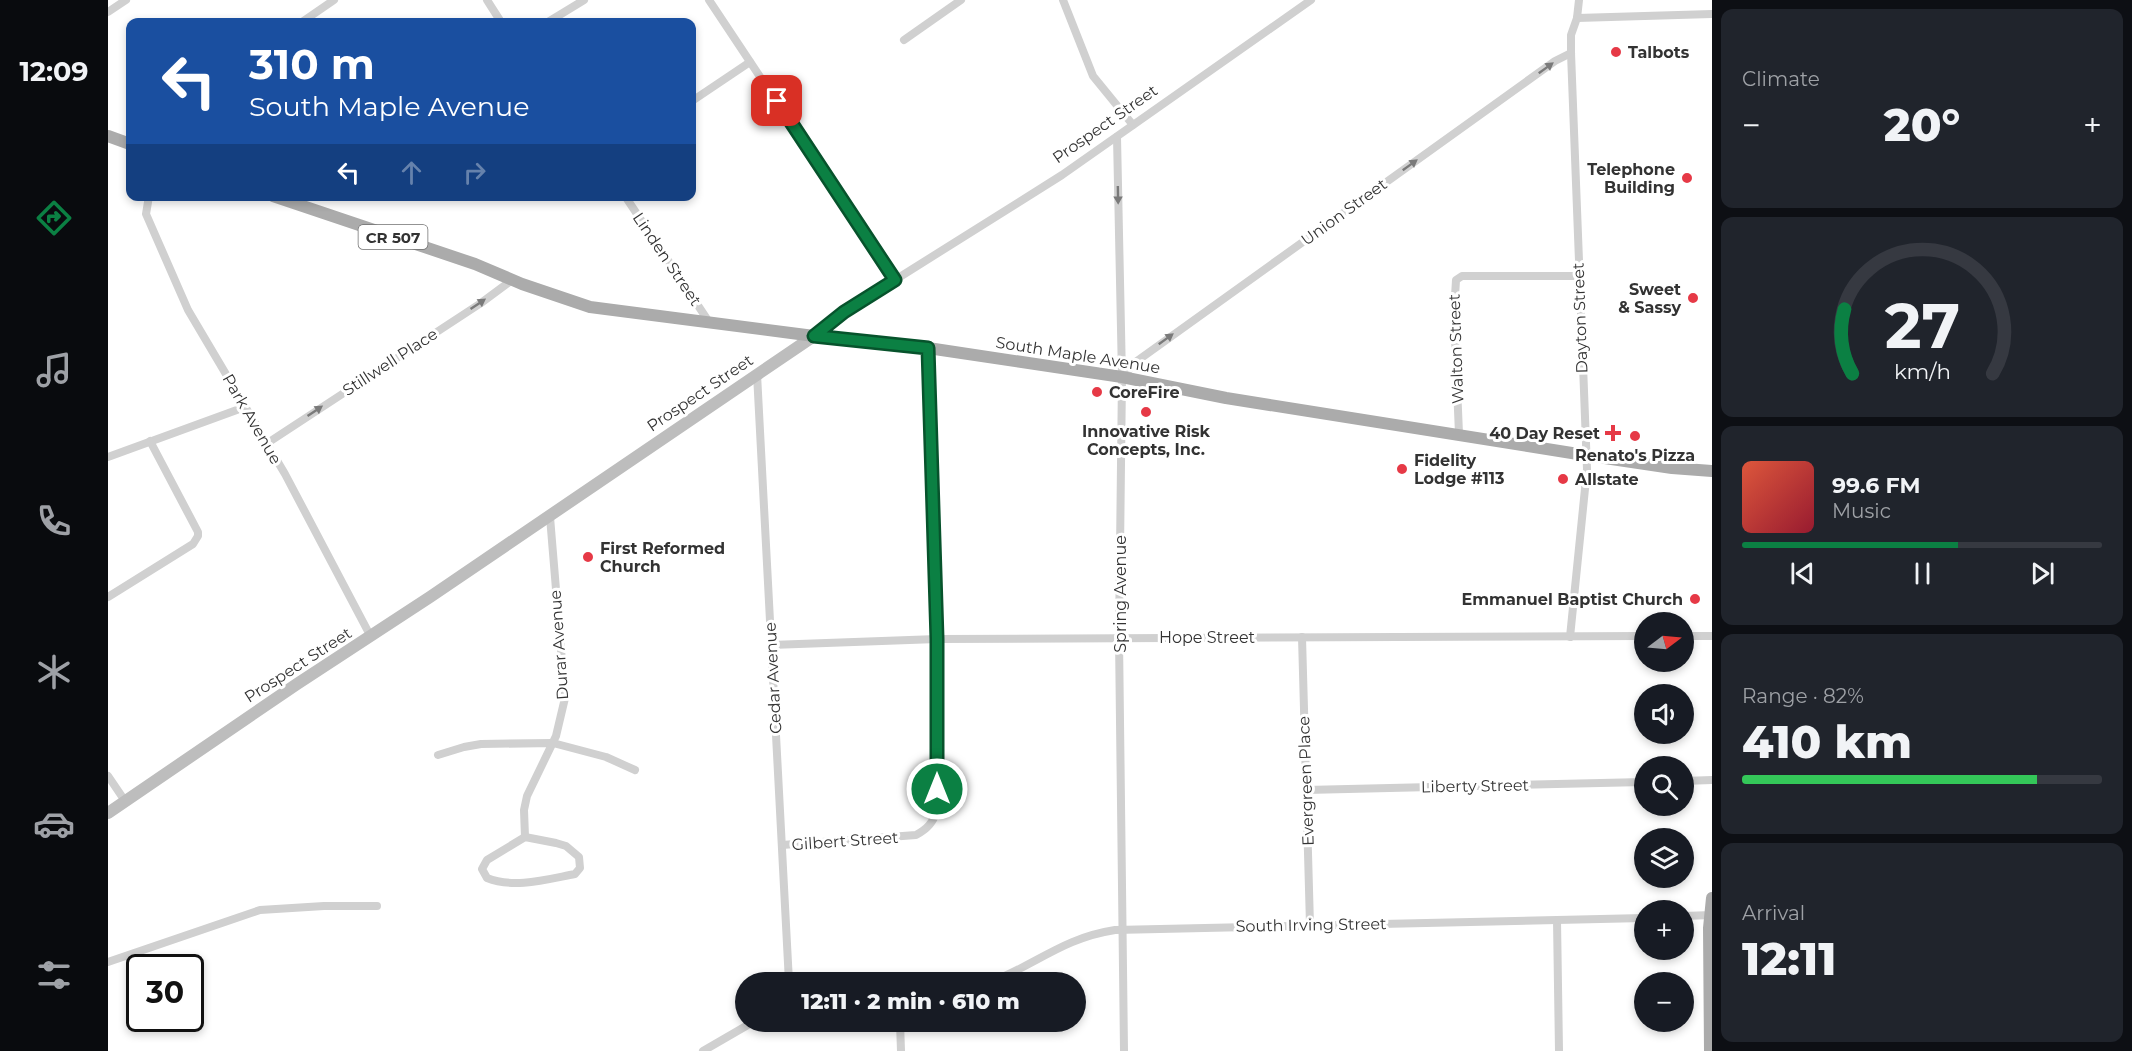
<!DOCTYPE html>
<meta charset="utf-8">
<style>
body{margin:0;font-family:Montserrat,sans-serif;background:#20242c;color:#f1f3f6;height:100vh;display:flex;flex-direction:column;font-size:22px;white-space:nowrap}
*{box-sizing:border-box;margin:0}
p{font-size:20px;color:#9ea1a6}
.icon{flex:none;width:33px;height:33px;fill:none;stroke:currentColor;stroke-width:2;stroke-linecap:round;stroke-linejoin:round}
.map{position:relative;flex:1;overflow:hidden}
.side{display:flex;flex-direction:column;gap:9px;padding:9px;background:#0d0f14;width:420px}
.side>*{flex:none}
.hud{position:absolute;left:18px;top:18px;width:570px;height:183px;border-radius:12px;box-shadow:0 3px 9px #0003;background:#1a4fa0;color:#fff;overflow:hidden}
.needle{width:39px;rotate:74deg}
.controls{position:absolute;left:1526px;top:612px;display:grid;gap:12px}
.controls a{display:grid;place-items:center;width:60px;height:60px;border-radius:50%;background:#171b24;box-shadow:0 3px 9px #0003;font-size:30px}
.speed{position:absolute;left:18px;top:954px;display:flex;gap:12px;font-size:30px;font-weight:700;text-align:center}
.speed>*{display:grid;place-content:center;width:78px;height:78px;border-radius:50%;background:#171b24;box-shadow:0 3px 9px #0003;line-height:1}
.speed .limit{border:3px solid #111;border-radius:9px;background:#fff;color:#111}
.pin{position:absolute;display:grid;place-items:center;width:51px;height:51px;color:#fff;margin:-26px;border-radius:12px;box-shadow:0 3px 9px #0006}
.me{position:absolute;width:66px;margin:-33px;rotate:0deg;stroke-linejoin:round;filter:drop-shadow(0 0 4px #0008)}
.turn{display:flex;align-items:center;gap:21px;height:126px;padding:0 24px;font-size:27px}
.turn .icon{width:78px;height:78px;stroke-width:2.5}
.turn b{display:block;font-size:42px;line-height:51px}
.lanes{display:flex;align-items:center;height:57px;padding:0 24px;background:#0003;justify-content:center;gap:30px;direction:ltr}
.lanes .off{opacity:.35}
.big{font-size:45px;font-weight:800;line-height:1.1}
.side .widget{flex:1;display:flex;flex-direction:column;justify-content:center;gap:9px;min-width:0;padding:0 21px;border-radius:12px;background:#20242c}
.side .dial{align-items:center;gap:0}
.dial svg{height:156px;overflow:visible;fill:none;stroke:#363941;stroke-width:7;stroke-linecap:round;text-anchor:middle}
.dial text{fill:#f1f3f6;stroke:none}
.song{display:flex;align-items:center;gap:18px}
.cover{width:72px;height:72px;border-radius:9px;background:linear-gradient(135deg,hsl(10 70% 55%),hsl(350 70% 35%))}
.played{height:6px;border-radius:3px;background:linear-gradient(90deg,#0b8043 60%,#363941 60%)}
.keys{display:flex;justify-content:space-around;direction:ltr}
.heat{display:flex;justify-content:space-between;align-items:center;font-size:33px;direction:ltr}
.charge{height:9px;border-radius:4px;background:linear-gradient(90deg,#34c759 82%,#363941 0)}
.trip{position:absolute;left:627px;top:972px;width:351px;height:60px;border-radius:30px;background:#171b24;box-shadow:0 3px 9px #0003;font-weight:800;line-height:60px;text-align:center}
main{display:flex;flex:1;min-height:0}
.dock{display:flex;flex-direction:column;width:108px;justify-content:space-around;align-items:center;background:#090b0e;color:#9ea1a6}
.dock .icon{width:42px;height:42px}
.dock .active{color:#0b8043}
.dock b{font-size:27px;color:#f1f3f6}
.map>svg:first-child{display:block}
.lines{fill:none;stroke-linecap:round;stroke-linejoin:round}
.street{stroke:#d0d0d0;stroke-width:8}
.secondary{stroke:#bdbdbd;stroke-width:12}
.primary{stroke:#ababab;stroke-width:12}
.oneway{fill:#7a7a7a}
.route-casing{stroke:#07532c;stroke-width:15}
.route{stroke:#0b8043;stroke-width:10}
.poi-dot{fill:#e63946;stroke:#fff;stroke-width:2}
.labels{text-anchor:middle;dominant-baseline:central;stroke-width:6;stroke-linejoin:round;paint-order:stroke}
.shield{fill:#fff;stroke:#707070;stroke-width:1.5}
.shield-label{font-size:15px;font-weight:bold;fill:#333}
.poi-label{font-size:16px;font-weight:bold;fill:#333;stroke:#fff;text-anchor:start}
.street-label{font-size:16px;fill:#333;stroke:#fff}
</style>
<main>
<nav class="dock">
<b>12:09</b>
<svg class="icon active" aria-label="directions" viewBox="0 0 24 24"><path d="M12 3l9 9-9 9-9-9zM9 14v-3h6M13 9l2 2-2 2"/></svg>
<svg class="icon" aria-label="music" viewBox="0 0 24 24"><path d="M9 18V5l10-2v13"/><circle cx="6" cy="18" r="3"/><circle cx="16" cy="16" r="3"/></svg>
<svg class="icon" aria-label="phone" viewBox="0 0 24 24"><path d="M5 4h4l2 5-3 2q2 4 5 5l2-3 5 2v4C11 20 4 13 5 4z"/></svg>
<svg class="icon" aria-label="climate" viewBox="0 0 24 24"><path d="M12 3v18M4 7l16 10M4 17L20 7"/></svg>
<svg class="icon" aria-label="car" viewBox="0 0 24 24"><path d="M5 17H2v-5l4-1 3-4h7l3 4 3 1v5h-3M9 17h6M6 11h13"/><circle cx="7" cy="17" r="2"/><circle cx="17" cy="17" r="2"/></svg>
<svg class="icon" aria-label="filters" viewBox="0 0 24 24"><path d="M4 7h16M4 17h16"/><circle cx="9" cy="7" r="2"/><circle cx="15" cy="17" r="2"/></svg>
</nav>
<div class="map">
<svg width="1604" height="1051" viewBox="0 0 1604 1051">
<rect width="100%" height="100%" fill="#fff"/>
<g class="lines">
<!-- street -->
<g class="street">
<polyline points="379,0 393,22"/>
<polyline points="601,0 787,280"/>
<polyline points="955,0 985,76 1025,125"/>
<polyline points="0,12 18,0"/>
<polyline points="1469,18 1604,14"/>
<polyline points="194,22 226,0"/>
<polyline points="440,22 476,0"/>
<polyline points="796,40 853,0"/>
<polyline points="584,101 642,62"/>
<polyline points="1009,137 1014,377 1011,638 1016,1051"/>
<polyline points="41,196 38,214 80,310 177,474 263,637"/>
<polyline points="517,196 601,322"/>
<polyline points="706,336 736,312 954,175 1203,0"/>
<polyline points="649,374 681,982"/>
<polyline points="1014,377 1029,361 1447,61 1463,53"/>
<polyline points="1351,434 1346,313 1348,280 1354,276 1470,276"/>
<polyline points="158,444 373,303 404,280"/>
<polyline points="0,457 137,407"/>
<polyline points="0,597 85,544 90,536 90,532 42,441"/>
<polyline points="1575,636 1604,636"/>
<polyline points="1194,637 1202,925"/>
<polyline points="1462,637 1479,469 1463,53 1463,35 1469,18 1471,0"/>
<polyline points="663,645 829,639 1536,636"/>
<polyline points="330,755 356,747 373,744 445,743 498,757 527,770"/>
<polyline points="0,776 17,801"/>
<polyline points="1575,781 1604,780"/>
<polyline points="1198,790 1536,782"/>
<polyline points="417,837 416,810 419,796 448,736 457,698 442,517"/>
<path d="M 417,837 L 448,843 L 458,846 L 471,857 L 472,868 L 467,874 C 440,879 406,889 379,878 L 374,869 L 379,860 Z"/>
<path d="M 674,845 L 808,835 C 819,829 825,823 829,810 L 829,639 L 820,348"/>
<polyline points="1575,916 1604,915"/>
<polyline points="1449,920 1451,1051"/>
<polyline points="0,962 152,910 216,906 269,906"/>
<path d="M 883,982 C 929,964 955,938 1007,930 L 1536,918"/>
<polyline points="792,1022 793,1051"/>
<polyline points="595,1051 645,1022"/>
</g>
<!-- secondary -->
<polyline class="secondary" points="0,813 189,684 322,597 706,336"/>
<!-- primary -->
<g class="primary">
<polyline points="0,136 22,144"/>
<polyline points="165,196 367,264 414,284 482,307 706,336 820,348 1014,377 1118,398 1470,454 1564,468 1604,471"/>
<polyline points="1602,1051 1601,928 1604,898"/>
</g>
</g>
<!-- one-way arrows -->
<defs><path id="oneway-solid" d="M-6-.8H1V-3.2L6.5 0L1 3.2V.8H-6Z" transform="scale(1.5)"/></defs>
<g class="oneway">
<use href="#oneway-solid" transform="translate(1438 68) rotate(-36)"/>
<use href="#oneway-solid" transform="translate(1302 165) rotate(-36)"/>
<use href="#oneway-solid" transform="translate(1010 195) rotate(89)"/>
<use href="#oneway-solid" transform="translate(370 304) rotate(-34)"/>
<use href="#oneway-solid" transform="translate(1058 339) rotate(-36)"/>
<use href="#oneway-solid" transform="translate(207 411) rotate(-34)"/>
</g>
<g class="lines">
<!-- route casing -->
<g class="route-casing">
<polyline id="route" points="669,101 787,280 736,312 706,336 820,348 829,639 829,789"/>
</g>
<!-- route -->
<use href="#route" class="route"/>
</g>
<!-- markers -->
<g class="poi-dot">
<circle cx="1508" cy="52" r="6"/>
<circle cx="1579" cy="178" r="6"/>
<circle cx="1585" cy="298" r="6"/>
<circle cx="989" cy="392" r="6"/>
<circle cx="1038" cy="412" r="6"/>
<path d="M1502 424h6v6h6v6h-6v6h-6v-6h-6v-6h6z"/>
<circle cx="1527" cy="436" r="6"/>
<circle cx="1294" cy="469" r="6"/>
<circle cx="1455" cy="479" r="6"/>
<circle cx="480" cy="557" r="6"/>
<circle cx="1587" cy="599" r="6"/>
</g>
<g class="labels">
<!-- shield labels -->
<rect class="shield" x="250.5" y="225" width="69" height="24" rx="4.5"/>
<g class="shield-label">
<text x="285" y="237">CR 507</text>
</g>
<!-- poi labels -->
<g class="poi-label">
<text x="1520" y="52">Talbots</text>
<text x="1567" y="169" text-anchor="end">Telephone<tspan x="1567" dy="18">Building</tspan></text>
<text x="1573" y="289" text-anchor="end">Sweet<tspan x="1573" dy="18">&amp; Sassy</tspan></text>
<text x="1001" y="392">CoreFire</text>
<text x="1038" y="431" text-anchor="middle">Innovative Risk<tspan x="1038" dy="18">Concepts, Inc.</tspan></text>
<text x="1492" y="433" text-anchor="end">40 Day Reset</text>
<text x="1527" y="455" text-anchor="middle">Renato's Pizza</text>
<text x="1306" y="460">Fidelity<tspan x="1306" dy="18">Lodge #113</tspan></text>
<text x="1467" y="479">Allstate</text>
<text x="492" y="548">First Reformed<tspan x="492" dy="18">Church</tspan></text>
<text x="1575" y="599" text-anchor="end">Emmanuel Baptist Church</text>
</g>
<!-- street labels -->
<g class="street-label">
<text transform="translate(997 124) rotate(-35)">Prospect Street</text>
<text transform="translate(1236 212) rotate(-36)">Union Street</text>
<text transform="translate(559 259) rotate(56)">Linden Street</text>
<text transform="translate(1472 318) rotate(-92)">Dayton Street</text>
<text transform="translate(1348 349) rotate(-92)">Walton Street</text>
<text transform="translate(970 355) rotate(9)">South Maple Avenue</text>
<text transform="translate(282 362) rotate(-33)">Stillwell Place</text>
<text transform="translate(592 393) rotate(-34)">Prospect Street</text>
<text transform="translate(144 419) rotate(60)">Park Avenue</text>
<text transform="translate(1012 594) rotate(-90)">Spring Avenue</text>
<text x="1099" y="637">Hope Street</text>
<text transform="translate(451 645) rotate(-94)">Durar Avenue</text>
<text transform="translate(190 665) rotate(-33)">Prospect Street</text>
<text transform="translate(665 678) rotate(-93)">Cedar Avenue</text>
<text transform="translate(1198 781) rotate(-92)">Evergreen Place</text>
<text transform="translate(1367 786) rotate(-1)">Liberty Street</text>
<text transform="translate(737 841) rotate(-4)">Gilbert Street</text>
<text transform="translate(1203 925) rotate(-1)">South Irving Street</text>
</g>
</g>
</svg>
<div class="controls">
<a><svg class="needle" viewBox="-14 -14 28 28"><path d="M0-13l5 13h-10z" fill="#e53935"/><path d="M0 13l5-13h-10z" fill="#9ea1a6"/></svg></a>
<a><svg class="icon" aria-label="sound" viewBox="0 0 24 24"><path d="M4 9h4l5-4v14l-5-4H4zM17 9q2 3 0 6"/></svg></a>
<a><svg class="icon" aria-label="search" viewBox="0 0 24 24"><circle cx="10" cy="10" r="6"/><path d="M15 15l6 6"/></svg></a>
<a><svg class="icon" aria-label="layers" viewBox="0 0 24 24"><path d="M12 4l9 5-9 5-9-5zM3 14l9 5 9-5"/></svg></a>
<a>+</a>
<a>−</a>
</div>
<div class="speed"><div class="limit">30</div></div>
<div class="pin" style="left:669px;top:101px;background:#d93025"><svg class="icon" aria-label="arrive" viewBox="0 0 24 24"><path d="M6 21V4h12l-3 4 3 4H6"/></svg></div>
<svg class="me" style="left:829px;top:789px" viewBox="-20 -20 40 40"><circle r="17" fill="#0b8043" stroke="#fff" stroke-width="3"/><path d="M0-11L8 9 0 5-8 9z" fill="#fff"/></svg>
<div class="trip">12:11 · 2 min · 610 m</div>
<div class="hud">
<div class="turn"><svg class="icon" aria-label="left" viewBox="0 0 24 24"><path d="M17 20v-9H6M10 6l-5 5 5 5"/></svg><div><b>310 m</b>South Maple Avenue</div></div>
<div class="lanes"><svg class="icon" aria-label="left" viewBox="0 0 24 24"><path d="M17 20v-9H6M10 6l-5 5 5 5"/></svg><svg class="icon off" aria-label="ahead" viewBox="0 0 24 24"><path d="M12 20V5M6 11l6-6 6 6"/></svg><svg class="icon off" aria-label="right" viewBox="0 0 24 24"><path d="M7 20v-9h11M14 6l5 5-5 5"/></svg></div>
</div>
</div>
<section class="side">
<div class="widget"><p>Climate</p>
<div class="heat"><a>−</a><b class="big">20°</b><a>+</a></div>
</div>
<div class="widget dial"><svg viewBox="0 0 100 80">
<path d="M14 69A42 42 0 1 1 86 69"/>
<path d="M14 69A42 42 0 0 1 10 36" stroke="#0b8043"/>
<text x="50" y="56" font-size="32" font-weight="700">27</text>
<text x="50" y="72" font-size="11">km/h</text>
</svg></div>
<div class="widget">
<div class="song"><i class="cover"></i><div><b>99.6 FM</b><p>Music</p></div></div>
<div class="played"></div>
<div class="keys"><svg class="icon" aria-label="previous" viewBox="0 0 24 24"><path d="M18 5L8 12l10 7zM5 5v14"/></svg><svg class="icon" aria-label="pause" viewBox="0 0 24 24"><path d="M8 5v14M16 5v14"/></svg><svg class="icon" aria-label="next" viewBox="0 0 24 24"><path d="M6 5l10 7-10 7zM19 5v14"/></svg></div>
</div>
<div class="widget"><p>Range · 82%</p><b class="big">410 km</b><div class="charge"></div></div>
<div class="widget"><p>Arrival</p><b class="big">12:11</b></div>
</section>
</main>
